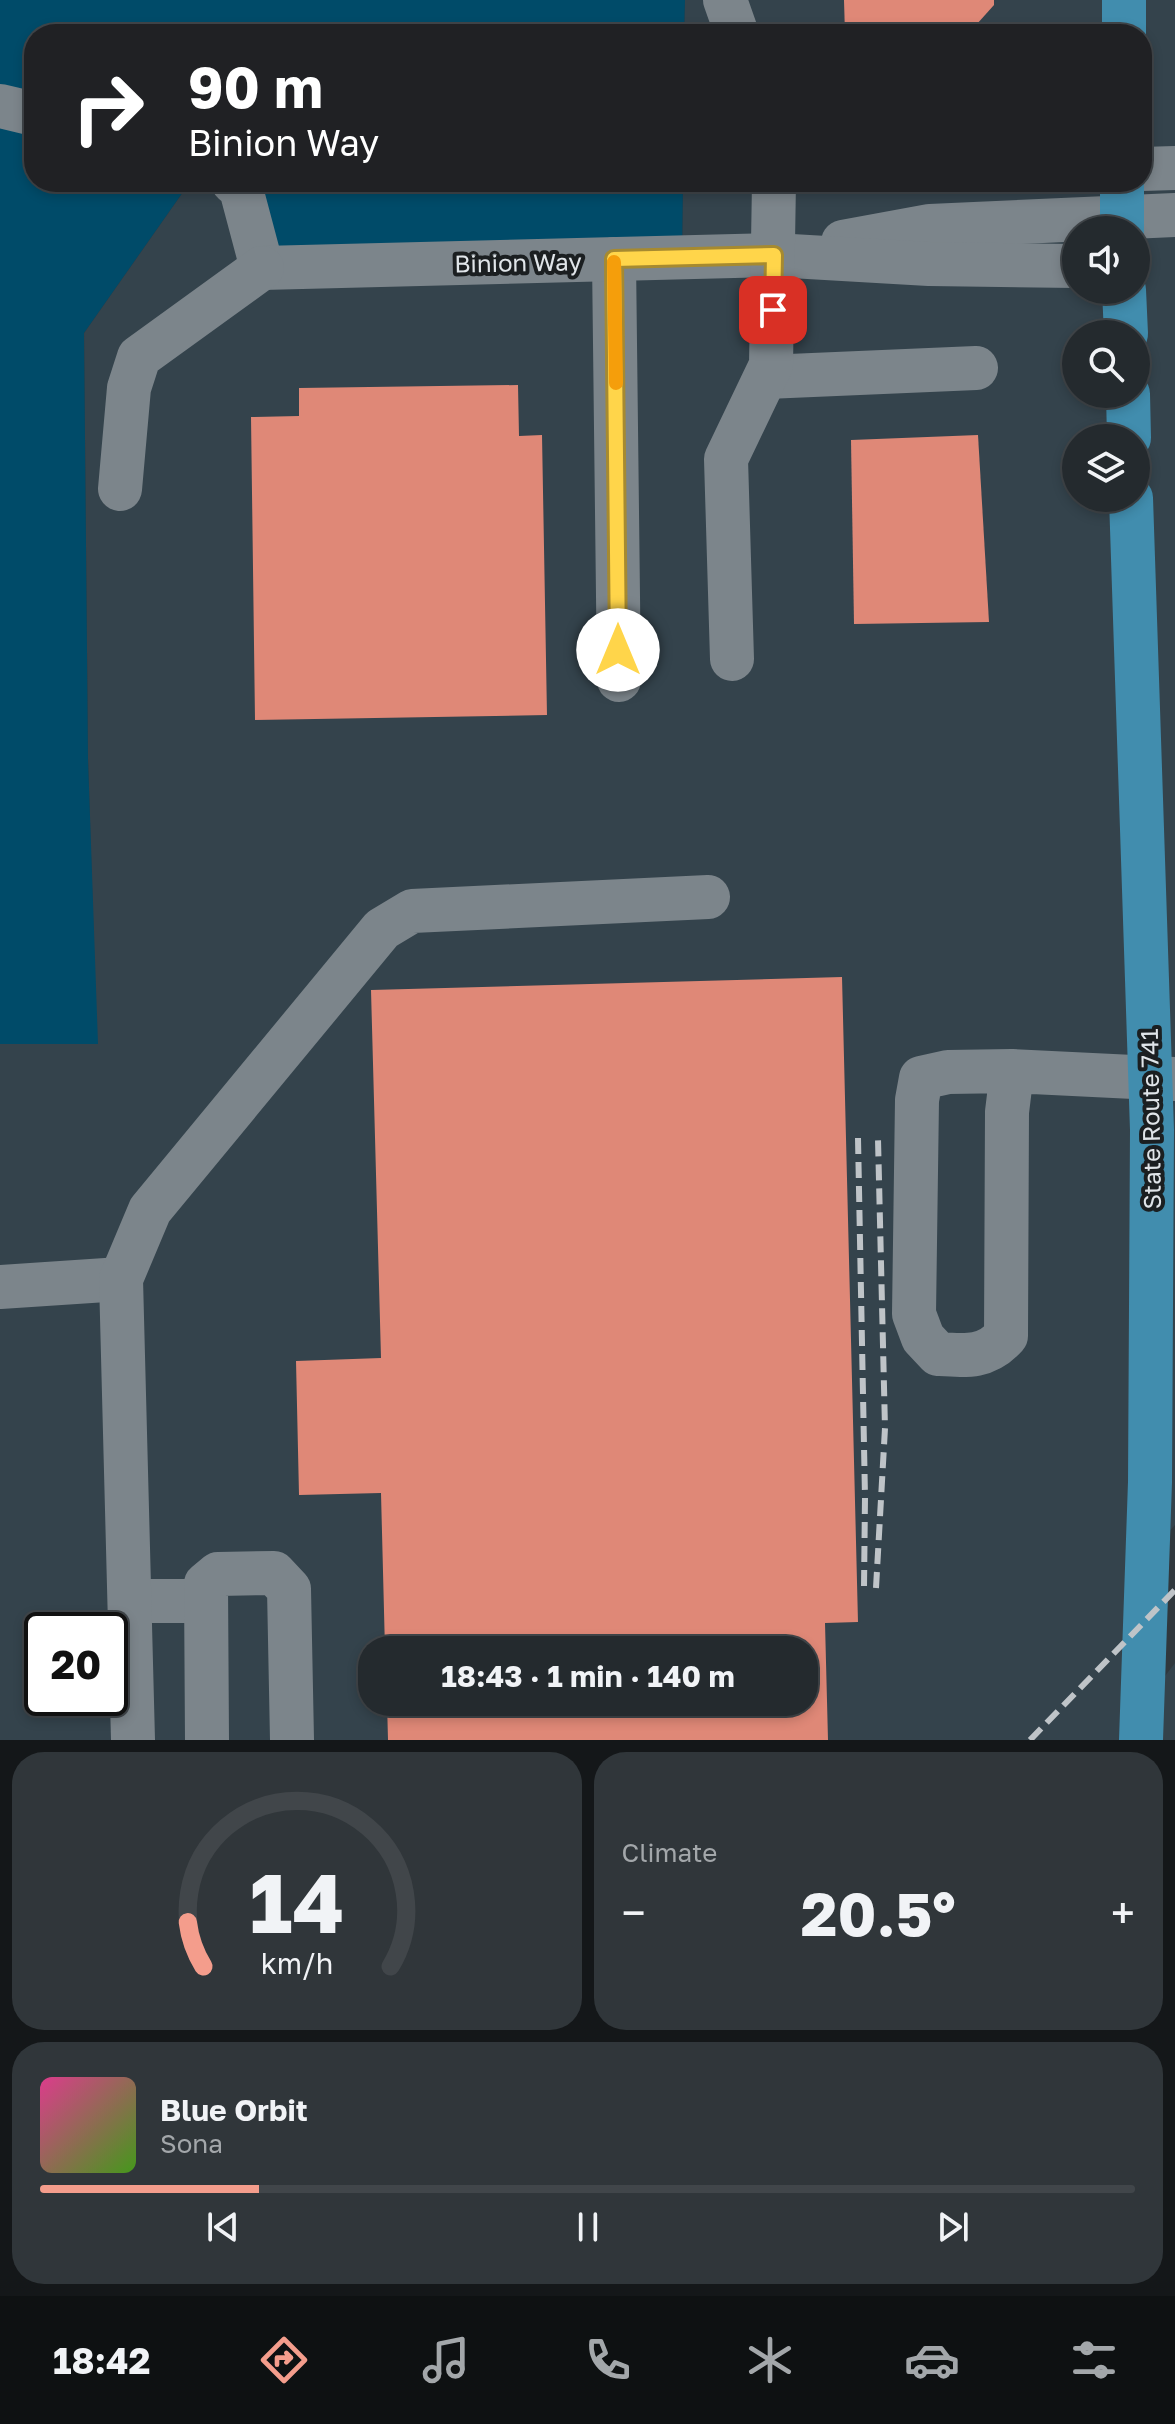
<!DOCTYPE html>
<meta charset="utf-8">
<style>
body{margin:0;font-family:"Golos Text",sans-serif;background:#30363a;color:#f1f3f6;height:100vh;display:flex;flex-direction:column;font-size:30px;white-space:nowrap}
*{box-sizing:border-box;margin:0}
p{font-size:26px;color:#a3a7aa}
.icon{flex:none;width:44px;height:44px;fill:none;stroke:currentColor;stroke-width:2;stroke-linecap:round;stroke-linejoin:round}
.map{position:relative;height:1740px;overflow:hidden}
.sheet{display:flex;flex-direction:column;gap:12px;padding:12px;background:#141719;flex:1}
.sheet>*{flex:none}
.top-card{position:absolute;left:24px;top:24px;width:1128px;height:168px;border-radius:32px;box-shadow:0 4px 12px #0003,0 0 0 2px #41464a;background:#202124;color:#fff;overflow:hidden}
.fabs{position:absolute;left:1062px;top:216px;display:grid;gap:16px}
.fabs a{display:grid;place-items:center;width:88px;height:88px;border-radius:50%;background:#242a2e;box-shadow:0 4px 12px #0003,0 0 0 2px #41464a;font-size:40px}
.speed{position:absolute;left:24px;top:1612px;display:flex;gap:16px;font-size:40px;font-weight:700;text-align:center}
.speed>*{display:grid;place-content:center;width:104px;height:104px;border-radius:50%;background:#242a2e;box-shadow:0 4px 12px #0003,0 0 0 2px #41464a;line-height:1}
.speed .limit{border:4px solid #111;border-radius:12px;background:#fff;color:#111}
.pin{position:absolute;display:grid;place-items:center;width:68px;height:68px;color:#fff;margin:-34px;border-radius:16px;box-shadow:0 4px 12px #0006}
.me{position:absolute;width:88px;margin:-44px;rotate:0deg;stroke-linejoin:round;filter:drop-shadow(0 0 6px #0008)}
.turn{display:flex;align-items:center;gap:28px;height:168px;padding:0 32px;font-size:36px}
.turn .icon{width:104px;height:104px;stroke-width:2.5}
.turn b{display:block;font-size:56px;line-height:68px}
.big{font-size:60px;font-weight:700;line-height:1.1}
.sheet .tile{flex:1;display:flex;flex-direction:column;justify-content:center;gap:12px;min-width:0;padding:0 28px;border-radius:32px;background:#30363a}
.sheet .dial{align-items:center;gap:0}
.dial svg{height:208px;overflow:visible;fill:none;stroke:#41464a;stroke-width:7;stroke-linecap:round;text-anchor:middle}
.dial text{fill:#f1f3f6;stroke:none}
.song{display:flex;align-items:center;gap:24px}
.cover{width:96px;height:96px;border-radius:12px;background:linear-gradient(135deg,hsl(330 70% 55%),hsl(100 70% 35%))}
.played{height:8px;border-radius:4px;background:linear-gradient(90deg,#f49d8c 20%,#41464a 20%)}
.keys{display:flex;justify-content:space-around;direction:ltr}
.heat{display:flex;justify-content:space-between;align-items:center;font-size:44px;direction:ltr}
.sheet .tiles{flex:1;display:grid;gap:12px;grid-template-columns:1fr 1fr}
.tile:last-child{grid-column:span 2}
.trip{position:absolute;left:358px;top:1636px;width:460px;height:80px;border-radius:32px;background:#242a2e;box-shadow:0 4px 12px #0003,0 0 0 2px #41464a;font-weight:700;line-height:80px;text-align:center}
.tab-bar{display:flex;height:128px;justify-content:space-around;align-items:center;background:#0e1112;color:#a3a7aa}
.tab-bar .icon{width:56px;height:56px}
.tab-bar .active{color:#f49d8c}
.tab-bar b{font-size:36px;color:#f1f3f6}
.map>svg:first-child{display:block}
.built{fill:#34434c;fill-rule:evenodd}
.green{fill:#004b69}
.building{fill:#df8877}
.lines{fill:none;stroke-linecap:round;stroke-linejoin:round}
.minor{stroke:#7c858b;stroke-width:44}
.major{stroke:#418dae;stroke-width:44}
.rail{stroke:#bfc4c8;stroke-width:6;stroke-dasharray:16 8;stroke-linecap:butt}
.route-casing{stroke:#a68a30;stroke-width:20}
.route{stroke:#ffd54a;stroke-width:14}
.slow{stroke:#f59e0b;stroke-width:14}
.labels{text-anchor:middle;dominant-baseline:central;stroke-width:8;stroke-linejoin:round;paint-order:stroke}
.street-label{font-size:24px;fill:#e0e5e9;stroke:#1b1f21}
</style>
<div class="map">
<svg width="1175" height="1740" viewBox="0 0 1175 1740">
<rect width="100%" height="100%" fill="#30383d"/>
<!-- built -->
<path class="built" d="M 685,0 L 1175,0 L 1175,1525 L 1148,1555 L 1145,1702 L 1175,1663 L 1175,1740 L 0,1740 L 0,1044 L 97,1044 L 88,759 L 84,333 L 190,182 L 233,182 L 682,257 L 683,182 L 1142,182 L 1142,34 L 684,34 ZM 1076,230 L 1136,230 L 1136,290 L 1076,290 ZM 1076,334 L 1136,334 L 1136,394 L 1076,394 ZM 1076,438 L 1136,438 L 1136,498 L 1076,498 ZM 42,1630 L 110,1630 L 110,1698 L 42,1698 ZM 372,1650 L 804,1650 L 804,1702 L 372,1702 Z"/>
<!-- green -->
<g class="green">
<polygon points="0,0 685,0 684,34 34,34 34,182 190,182 84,333 88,759 98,1044 0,1044"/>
<polygon points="233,182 683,182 682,257 262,268"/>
</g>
<!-- building -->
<g class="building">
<polygon points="844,0 994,0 994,5 968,34 845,34"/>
<polygon points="518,385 519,436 542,435 547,715 255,720 251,417 299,416 299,388"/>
<polygon points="978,435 989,622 854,624 851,440"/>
<polygon points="842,977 858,1622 825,1623 828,1740 388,1740 387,1702 804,1702 804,1650 385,1650 381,1493 299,1495 296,1361 381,1358 371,990"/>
</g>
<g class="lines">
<!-- minor -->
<g class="minor">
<polyline points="725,0 737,34"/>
<polyline points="0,106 34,114"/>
<polyline points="1142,169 1175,168"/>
<polyline points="233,182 241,189 262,268"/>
<polyline points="843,242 930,226 1175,215"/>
<polyline points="614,259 619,680"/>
<polyline points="262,268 774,255 929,264 1076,266"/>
<polyline points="766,377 976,368"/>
<polyline points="120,489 129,388 139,357 262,268"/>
<polyline points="732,659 726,459 771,365 774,182"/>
<path d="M 1012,1071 L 948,1072 L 921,1078 L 917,1100 L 914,1314 L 923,1338 L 938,1354 C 967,1356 986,1358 1006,1336 L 1007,1112 L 1012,1071 L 1175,1079"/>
<polyline points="0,1287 121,1279"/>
<polyline points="130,1601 205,1601"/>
<polyline points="133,1740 121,1279 150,1210 382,929 412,911 708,897"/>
<polyline points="207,1740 206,1584 218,1574 274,1573 289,1589 292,1740"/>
</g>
<!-- major -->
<g class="major">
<polyline points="1124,34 1124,0"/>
<polyline points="1122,230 1122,182"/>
<polyline points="1124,290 1126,334"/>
<polyline points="1128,394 1129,438"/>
<polyline points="1131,498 1152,1130 1150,1482 1141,1740"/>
</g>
<!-- rail -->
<g class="rail">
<polyline points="858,1138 865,1497 864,1588"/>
<polyline points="876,1588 885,1428 878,1139"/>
<polyline points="1030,1740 1175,1590"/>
</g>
</g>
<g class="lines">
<!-- route casing -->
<g class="route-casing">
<polyline id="route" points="618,650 614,259 774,255 773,310"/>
</g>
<!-- route -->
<use href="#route" class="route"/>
<!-- slow -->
<polyline class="slow" points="614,262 616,383"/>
</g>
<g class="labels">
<!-- street labels -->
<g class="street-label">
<text transform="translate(518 262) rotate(-1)">Binion Way</text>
<text transform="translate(1150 1119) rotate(-91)">State Route 741</text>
</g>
</g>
</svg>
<div class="fabs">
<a><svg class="icon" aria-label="sound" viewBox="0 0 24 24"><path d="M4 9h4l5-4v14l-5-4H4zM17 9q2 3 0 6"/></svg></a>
<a><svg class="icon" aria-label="search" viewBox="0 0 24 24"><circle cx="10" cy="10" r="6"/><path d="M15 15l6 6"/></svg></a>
<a><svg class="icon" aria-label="layers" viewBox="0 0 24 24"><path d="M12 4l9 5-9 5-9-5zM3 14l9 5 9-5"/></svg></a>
</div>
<div class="speed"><div class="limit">20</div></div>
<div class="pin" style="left:773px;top:310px;background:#d93025"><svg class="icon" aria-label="arrive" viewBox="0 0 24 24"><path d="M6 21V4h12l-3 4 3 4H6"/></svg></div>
<svg class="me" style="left:618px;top:650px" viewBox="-20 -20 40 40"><circle r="19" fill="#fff"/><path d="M0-13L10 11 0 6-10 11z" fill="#ffd54a"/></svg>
<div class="trip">18:43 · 1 min · 140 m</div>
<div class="top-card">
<div class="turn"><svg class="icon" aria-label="right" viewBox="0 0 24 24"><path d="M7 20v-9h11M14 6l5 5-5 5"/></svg><div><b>90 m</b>Binion Way</div></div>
</div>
</div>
<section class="sheet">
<div class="tiles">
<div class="tile dial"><svg viewBox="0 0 100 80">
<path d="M14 69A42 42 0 1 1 86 69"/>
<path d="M14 69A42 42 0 0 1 8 52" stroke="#f49d8c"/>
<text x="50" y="56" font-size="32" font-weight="700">14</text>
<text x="50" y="72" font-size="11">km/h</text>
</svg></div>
<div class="tile"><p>Climate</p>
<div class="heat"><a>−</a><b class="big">20.5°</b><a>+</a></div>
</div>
<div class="tile">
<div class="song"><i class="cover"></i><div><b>Blue Orbit</b><p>Sona</p></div></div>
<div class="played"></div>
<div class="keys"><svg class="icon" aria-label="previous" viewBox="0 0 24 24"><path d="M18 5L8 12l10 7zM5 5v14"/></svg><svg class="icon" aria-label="pause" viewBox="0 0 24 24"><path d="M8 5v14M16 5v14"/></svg><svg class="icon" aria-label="next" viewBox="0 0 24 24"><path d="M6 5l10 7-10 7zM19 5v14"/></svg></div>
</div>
</div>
</section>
<nav class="tab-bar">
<b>18:42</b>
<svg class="icon active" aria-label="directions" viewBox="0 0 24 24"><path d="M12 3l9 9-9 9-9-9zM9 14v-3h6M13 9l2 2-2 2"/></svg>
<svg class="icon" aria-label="music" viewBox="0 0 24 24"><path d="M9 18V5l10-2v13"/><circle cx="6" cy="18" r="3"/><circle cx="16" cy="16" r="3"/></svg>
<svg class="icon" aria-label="phone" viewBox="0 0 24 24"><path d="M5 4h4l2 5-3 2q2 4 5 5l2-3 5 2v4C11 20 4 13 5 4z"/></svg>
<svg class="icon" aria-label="climate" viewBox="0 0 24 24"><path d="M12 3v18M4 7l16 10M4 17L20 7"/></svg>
<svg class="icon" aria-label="car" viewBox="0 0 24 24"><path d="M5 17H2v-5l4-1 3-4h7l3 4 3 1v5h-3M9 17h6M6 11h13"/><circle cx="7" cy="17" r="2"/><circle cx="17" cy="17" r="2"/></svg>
<svg class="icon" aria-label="filters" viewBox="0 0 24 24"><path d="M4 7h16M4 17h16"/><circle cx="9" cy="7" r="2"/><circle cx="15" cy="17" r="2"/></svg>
</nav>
